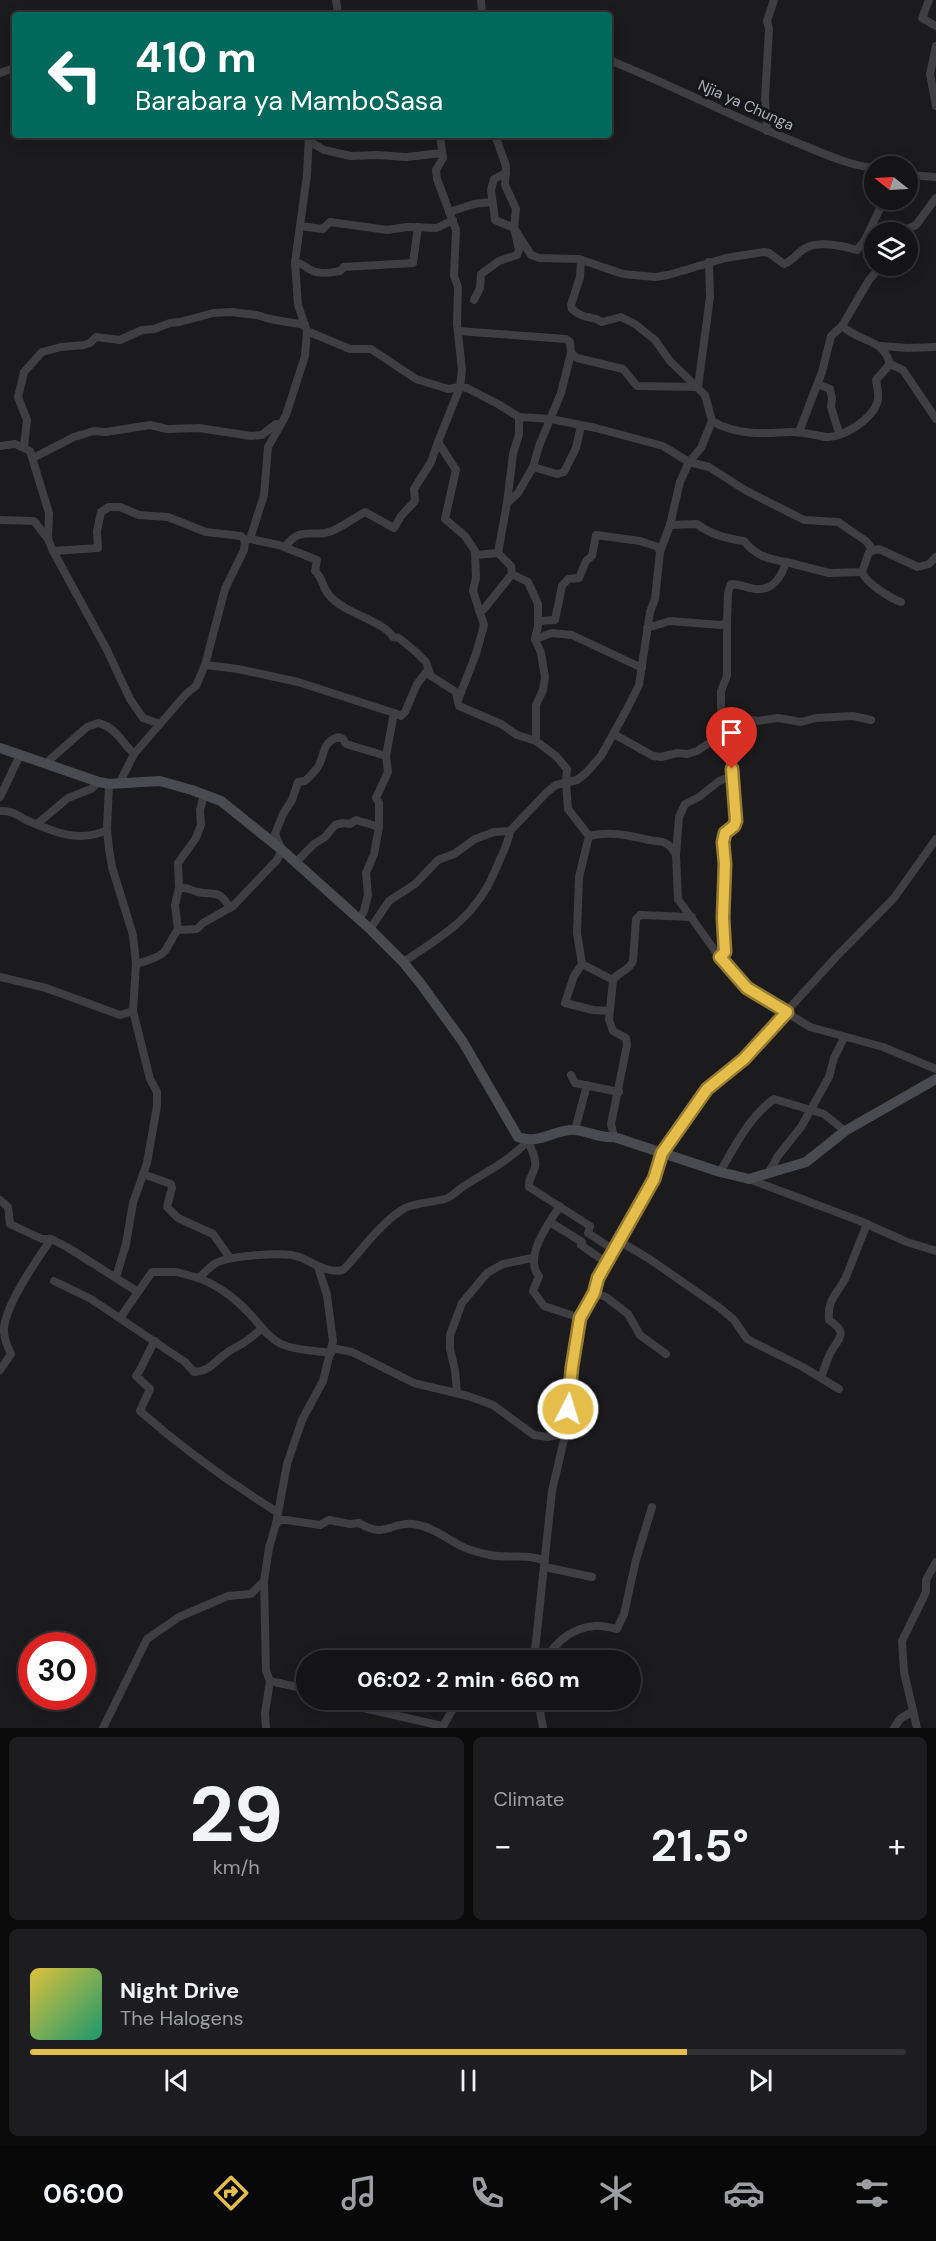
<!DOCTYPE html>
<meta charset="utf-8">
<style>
body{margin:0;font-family:"DM Sans",sans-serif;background:#1d1d1f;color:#f1f3f6;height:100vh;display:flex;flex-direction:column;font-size:22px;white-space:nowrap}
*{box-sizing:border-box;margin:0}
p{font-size:20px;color:#9d9ea1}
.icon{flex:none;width:33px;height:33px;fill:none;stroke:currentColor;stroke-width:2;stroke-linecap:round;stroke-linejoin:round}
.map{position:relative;height:1728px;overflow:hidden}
.drawer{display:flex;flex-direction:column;gap:9px;padding:9px;background:#0b0b0c;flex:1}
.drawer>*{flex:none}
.banner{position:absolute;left:12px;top:12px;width:600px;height:126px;border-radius:6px;box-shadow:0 3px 15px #0003,0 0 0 2px #333335;background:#00695c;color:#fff;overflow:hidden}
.needle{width:39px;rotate:288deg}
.fabs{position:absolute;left:864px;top:156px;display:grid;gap:12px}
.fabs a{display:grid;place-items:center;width:54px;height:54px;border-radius:50%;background:#141416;box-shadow:0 3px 15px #0003,0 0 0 2px #333335;font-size:30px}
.speed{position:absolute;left:18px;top:1632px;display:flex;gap:12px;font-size:30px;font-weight:700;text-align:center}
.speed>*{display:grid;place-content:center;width:78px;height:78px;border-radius:50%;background:#141416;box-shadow:0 3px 15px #0003,0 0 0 2px #333335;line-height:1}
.speed .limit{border:9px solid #d22;background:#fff;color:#111}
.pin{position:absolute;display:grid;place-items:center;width:51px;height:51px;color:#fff;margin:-62px -26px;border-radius:50% 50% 50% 0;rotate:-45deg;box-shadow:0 0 6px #0007}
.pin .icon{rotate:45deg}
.me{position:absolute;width:66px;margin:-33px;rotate:5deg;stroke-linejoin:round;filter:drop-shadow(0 0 4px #0008)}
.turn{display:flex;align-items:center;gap:21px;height:126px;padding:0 24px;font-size:27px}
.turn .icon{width:78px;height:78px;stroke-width:2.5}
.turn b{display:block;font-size:42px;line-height:51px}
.big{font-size:45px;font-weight:700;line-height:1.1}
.drawer .tile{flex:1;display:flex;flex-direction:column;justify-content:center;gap:9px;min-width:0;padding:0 21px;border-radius:9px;background:#1d1d1f}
.drawer .dial{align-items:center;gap:0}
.dial b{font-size:78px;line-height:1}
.song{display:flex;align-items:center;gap:18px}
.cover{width:72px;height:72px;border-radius:9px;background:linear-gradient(135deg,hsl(50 70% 55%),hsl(160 70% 35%))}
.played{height:6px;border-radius:3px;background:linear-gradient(90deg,#e5bd4a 75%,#333335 75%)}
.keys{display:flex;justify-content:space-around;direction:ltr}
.heat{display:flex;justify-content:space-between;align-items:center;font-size:33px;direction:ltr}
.drawer .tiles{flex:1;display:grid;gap:9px;grid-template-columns:1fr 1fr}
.tile:last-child{grid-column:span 2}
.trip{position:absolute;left:296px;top:1650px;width:345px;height:60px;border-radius:30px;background:#141416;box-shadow:0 3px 15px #0003,0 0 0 2px #333335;font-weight:700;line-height:60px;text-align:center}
.menu{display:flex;height:96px;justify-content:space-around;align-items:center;background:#080809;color:#9d9ea1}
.menu .icon{width:42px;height:42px}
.menu .selected{color:#e5bd4a}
.menu b{font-size:27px;color:#f1f3f6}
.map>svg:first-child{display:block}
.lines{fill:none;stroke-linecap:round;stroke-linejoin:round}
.street{stroke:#3e3e43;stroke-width:8}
.secondary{stroke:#4a4b51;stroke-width:10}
.route-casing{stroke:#957b30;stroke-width:15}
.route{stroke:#e5bd4a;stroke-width:10}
.labels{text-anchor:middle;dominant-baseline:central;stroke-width:6;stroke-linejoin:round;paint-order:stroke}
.street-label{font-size:15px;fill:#aeb1bb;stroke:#161618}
</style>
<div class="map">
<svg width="936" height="1728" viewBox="0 0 936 1728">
<rect width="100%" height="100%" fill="#1b1b1d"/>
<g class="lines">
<!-- street -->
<g class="street">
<polyline points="336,0 338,15"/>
<polyline points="481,0 482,15"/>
<polyline points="929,0 922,18 936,26"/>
<polyline points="327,15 363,15"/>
<polyline points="493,15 508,15"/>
<polyline points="936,46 930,74 936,106"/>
<path d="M 609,60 C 674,86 735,118 800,144 C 825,154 848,165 874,168"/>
<polyline points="0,73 15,68"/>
<polyline points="767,131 765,99 769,29 767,21 774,0"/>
<polyline points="440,135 443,158 436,170 437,179 456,230 454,276 458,287 457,324 462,370 460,387 467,388 498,404 519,417 551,419 596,428 663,446 689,462 709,467 745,490 804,520 838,522 866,541 873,550"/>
<polyline points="309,141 324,150 351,156 377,155 406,157 442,153"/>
<path d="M 506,173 L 494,179 L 491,190 L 495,220 L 514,228 L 531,255 L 539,258 L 579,259 L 623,274 L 655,277 L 668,275 L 726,258 L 764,252 L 769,253 L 784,264 C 796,259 797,251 808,247 C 821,241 844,246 857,250 L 865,240 L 884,200"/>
<polyline points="908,175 936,177"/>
<polyline points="449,212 474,204 492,202"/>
<polyline points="300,226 323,229 330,222 387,230 407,227 437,228 453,220"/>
<polyline points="903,232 905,230 916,225 936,198"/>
<path d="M 295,262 C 305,264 305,268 313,271 C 321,275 333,272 340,271 L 344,267 L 413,263 L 418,227"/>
<polyline points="474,300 480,288 481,274 499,261 517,255 519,250 514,228 516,209 505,185 506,166 495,135"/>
<polyline points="842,326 869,280 881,266"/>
<polyline points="307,331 350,349 371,349 416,379 448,389 460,387"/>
<polyline points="458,331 566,339 570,342 571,353 577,358 623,369 637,386 698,387 710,297 709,262"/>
<polyline points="881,346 908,348 936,347"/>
<polyline points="818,384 830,389 832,398 831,407 839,433"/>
<path d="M 712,421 C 735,435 763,434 789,432 C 802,431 813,435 826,437 C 843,438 872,419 877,403 C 880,396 877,387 876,380 L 890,364 L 903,370 L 936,419"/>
<path d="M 799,432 L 822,372 L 831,336 L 842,326 C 861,343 883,338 890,364"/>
<polyline points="0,446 15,444 30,451 49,513 48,539 53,551 107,650 130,699 143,718 160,724"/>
<polyline points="24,447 27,420 18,397 24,372 42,352 61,347 84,345 90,343 96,337 120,340 142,330 154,329 170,323 180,322 213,313 231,312 257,315 270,319 305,325"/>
<polyline points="33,458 74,437 94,431 106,432 150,425 167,429 199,428 251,436 262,435 276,424 281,424"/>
<polyline points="533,467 539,446 561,393 571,353"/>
<polyline points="507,503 513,454 519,434 519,417"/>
<polyline points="0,520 34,521 48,539"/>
<path d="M 670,525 L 697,524 C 710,534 728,539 744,541 C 756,556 768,559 786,562"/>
<path d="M 250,539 L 279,545 L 317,560 L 315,571 C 323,578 322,587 329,595 C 343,613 384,621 393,637 L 399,638 L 417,653 L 426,662 L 431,676 L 456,692 L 459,706 L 501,724 L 517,735 L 536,741 L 556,756 L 567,769 L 566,782 L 568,809 L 589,836 C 610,831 628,835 649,840 C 656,842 661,840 667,844 C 671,846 673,850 676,855"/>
<path d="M 285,547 C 302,524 312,539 332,531 C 344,526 354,518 365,512 L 394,528 L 401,516 L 415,501 L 414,489 L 431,462 L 438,442"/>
<polyline points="53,551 98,548 97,531 101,512 109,507 120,507 139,515 168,517 206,532 241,536 245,540"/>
<polyline points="498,553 507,503 518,493 533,467 557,474 564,472 576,448 581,426"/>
<polyline points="476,555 498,553 511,566 512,574 528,582 538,604 538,626 535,639 541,653 545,677 543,690 536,705 536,741"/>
<path d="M 862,572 C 866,583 890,598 901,602"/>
<polyline points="479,610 484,609 512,574"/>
<polyline points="539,621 555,620 562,586 568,579 579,578 586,561 592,556 596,535 640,541 658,547 660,552"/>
<path d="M 647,628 L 670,621 L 721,625 L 727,622 L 728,593 L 731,584 C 740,584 747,588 755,589 C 773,591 782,576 786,562 L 829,573 L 862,572 L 869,552 L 879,549 L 918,567 L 929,564 L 936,557"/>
<polyline points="535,639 552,633 572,635 642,668"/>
<polyline points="205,665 238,669 298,682 394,713 386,756 388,772 376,798 379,803 379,827"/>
<polyline points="458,700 476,654 484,625 473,591 476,578 475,551 465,536 445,519 456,470 438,442 460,387"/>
<polyline points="394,713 401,716 405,712 417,684 428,670"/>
<polyline points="614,734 653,756 661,757 677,753 687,754 697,751 721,735 752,720 757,721 778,718 801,722 816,718 853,716 871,720"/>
<path d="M 46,763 L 87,727 L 98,723 C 116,727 122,743 134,754"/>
<polyline points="733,776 719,781 699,797 685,804 679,817 676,855 678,899 728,969 747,988 810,1027 883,1047 936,1069"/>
<polyline points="109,784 107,829 109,849 112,867 133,935 136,964 133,1011 150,1079 157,1092 157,1106 147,1163 133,1203 126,1244 116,1277"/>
<polyline points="119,784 134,754 186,694 196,686 205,665 225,589 244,550 245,540 250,539 264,495 268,447 286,415 305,356 307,331 298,305 295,262 307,175 309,135"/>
<polyline points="0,797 20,755"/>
<path d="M 0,811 C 11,810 17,815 26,820 C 52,831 78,844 107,830"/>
<polyline points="37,824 68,798 91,789 99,782"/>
<polyline points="589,836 579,877 577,933 582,964 613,980 609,1020 613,1031 626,1038 627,1045 611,1124 614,1137"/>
<polyline points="296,862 314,844 325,837 335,825 343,823 350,824 356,820 379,827 374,854 366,873 368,895 364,911 359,920"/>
<polyline points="179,888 178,863 196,838 201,825 200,810 204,795"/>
<path d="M 370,929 L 389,901 L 415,884 L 438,860 L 454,854 L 475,839 L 494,832 L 510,831 L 547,792 L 556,785 L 577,780 L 586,773 L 601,756 L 627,709 L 639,685 L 650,612 L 655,599 L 660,552 L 670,525 L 680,482 L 689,462 L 701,448 L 712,421 L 705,395 L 670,361 L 655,340 L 635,324 L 621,317 L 602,322 C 589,314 586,321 572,309 L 571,305 L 580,277 L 581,260"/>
<path d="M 178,930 L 175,905 L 179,888 C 188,887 190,890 198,892 C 216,896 218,888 230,908"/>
<polyline points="720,957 725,952 723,918 725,864 723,842 725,833 734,826 736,821 733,769 725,752 728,741 724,734 721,706 721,691 727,676 727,622"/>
<path d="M 403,962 C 443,936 476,917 495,871 C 500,858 508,845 510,831"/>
<path d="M 136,964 C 145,961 157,959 164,952 C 169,946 172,937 178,930 L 197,929 L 203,923 L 233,906 L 277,860 L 282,850 L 275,834 L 283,814 L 292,800 L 298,782 L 305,781 C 310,776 316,771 319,765 C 325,753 322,743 338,737 L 343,739 L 346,744 L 386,756"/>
<polyline points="582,964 574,976 565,1003 593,1010 609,1011"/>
<polyline points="0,977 46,988 120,1015 133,1011"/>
<path d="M 613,980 C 619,971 629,971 633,961 L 636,919 L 640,915 L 692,917"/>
<polyline points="571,1075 575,1083 619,1092"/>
<polyline points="575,1130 587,1085"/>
<path d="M 720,1172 C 735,1146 749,1117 774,1099 L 824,1114 L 845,1131"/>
<polyline points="143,1174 171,1184 172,1188 167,1207 178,1218 213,1234 230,1258"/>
<polyline points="768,1174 778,1156 801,1127 829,1077 834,1058 844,1038"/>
<polyline points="749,1179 860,1221 907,1242 936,1251"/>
<polyline points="0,1200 8,1207 10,1224 42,1239 51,1239"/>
<path d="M 560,1206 C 549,1222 523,1258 539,1276 L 533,1291 L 544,1306 L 580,1318"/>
<polyline points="550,1222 582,1242 581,1245 607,1263"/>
<polyline points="619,1241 648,1258 720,1308 734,1320 747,1339 803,1367 839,1389"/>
<path d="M 198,1278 C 216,1284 235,1298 248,1312 C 259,1323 266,1336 281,1344 C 296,1351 314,1350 331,1353"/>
<path d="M 54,1281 L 91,1299 L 185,1362 L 194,1372 C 211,1372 218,1357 231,1350 C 243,1344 252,1338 262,1328"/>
<polyline points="594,1293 606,1297 628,1314 640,1335 666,1354"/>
<path d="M 120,1318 L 152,1272 L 177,1272 L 198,1278 C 204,1274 209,1267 216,1263 C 229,1256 285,1251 299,1257 C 313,1262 327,1274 343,1270 C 363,1249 380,1223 405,1208 C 414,1203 434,1202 445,1199 C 452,1197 458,1190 464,1186 C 489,1170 506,1163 528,1141 C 531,1149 537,1159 535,1167 C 533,1175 528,1179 529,1187 L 590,1226 L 588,1233 L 614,1250"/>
<path d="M 155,1341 C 147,1353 144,1365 136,1376 L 150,1389 L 140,1411 C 182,1448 229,1482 277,1512"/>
<polyline points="332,1348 352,1352 414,1383 468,1396 493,1405 534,1435 548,1437 565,1433"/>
<path d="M 0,1370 L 11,1354 C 7,1346 3,1337 4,1327 C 8,1301 36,1261 51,1239 L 67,1247 L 138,1292"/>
<path d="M 821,1377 C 825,1368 827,1358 832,1350 C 841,1336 847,1332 829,1320 C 827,1299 837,1295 846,1277 C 853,1260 860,1241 867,1224"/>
<polyline points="457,1393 455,1370 450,1349 450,1335 462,1303 487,1273 503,1264 532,1258"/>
<path d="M 276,1524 L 280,1520 L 286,1520 L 320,1525 L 329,1520 L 350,1524 L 359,1523 C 386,1539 389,1522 413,1524 C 431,1526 444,1537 459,1545 C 468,1550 480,1553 490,1555 C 509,1559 527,1553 545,1561"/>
<polyline points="545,1567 592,1577"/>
<polyline points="534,1660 552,1491 566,1431 575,1347 580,1318 594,1293 598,1278 654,1179 662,1153 707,1089 744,1058 837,956 894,898 936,839"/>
<path d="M 545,1660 C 556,1642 571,1628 594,1626 C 601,1625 610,1628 617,1629 L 624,1614 L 636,1560 L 652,1507"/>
<polyline points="270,1681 306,1689"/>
<polyline points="337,1700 359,1707 442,1726"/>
<polyline points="477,1700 489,1700"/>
<polyline points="538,1700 543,1728"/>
<polyline points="103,1728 147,1639 179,1617 228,1596 251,1594 264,1581"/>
<polyline points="266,1728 265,1713 270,1681 266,1671 264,1581 269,1548 276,1524 287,1464 302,1420 323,1381 333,1341 327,1295 318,1267"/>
<polyline points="442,1728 454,1707 461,1700"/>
<polyline points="894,1728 900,1719 913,1711"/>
<polyline points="917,1728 904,1672 902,1641 926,1592 926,1580 936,1562"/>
</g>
<!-- secondary -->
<path class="secondary" d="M 0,748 L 99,782 L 109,784 L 160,781 L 192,790 L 221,801 L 282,850 L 370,929 L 403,962 L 421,984 L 463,1042 L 518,1137 C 539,1145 552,1130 573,1130 C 587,1130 600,1139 614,1137 L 720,1172 L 749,1179 L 806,1162 L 845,1131 L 936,1079"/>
</g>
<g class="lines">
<!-- route casing -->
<g class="route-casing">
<polyline id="route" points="568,1409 572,1367 580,1318 594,1293 598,1278 654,1179 662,1153 707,1089 744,1059 787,1012 747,988 720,957 725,952 723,918 725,864 723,842 725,833 734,826 736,821 732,769"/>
</g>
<!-- route -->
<use href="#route" class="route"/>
</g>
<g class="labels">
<!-- street labels -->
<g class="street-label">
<text transform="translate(746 105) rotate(24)">Njia ya Chunga</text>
</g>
</g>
</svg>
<div class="fabs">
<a><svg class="needle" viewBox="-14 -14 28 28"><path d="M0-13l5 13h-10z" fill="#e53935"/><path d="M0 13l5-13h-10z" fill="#9d9ea1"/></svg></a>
<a><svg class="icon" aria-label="layers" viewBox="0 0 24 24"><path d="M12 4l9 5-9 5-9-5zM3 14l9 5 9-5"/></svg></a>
</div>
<div class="speed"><div class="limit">30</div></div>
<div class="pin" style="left:732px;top:769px;background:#d93025"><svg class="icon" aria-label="arrive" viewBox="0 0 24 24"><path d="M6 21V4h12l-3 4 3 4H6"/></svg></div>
<svg class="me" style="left:568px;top:1409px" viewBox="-20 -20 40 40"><circle r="17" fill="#e5bd4a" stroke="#fff" stroke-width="3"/><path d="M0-11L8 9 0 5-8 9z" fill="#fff"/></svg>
<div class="trip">06:02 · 2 min · 660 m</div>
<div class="banner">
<div class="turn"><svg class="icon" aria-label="left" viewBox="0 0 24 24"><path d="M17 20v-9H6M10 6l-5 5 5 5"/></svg><div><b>410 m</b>Barabara ya MamboSasa</div></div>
</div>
</div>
<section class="drawer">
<div class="tiles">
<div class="tile dial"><b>29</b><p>km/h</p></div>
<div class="tile"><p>Climate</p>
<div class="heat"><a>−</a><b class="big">21.5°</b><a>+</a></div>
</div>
<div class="tile">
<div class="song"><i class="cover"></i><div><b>Night Drive</b><p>The Halogens</p></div></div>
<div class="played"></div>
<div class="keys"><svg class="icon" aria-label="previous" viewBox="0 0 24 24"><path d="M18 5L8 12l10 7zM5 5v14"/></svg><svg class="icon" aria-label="pause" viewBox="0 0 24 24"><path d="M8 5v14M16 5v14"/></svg><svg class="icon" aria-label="next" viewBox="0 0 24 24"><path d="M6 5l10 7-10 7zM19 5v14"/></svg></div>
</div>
</div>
</section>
<nav class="menu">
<b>06:00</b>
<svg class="icon selected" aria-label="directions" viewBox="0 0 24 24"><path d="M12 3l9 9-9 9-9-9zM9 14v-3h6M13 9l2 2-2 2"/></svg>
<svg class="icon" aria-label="music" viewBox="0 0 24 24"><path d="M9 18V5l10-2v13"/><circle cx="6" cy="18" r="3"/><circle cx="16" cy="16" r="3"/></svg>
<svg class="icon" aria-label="phone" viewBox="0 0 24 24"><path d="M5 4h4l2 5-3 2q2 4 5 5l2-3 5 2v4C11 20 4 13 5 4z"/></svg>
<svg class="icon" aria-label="climate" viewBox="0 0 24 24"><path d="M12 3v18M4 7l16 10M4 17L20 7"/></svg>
<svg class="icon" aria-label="car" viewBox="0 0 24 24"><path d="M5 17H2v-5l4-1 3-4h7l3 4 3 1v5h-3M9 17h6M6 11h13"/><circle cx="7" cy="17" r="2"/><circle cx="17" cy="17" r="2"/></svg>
<svg class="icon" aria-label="filters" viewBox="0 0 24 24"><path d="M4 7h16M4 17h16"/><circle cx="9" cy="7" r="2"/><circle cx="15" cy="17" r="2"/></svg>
</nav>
